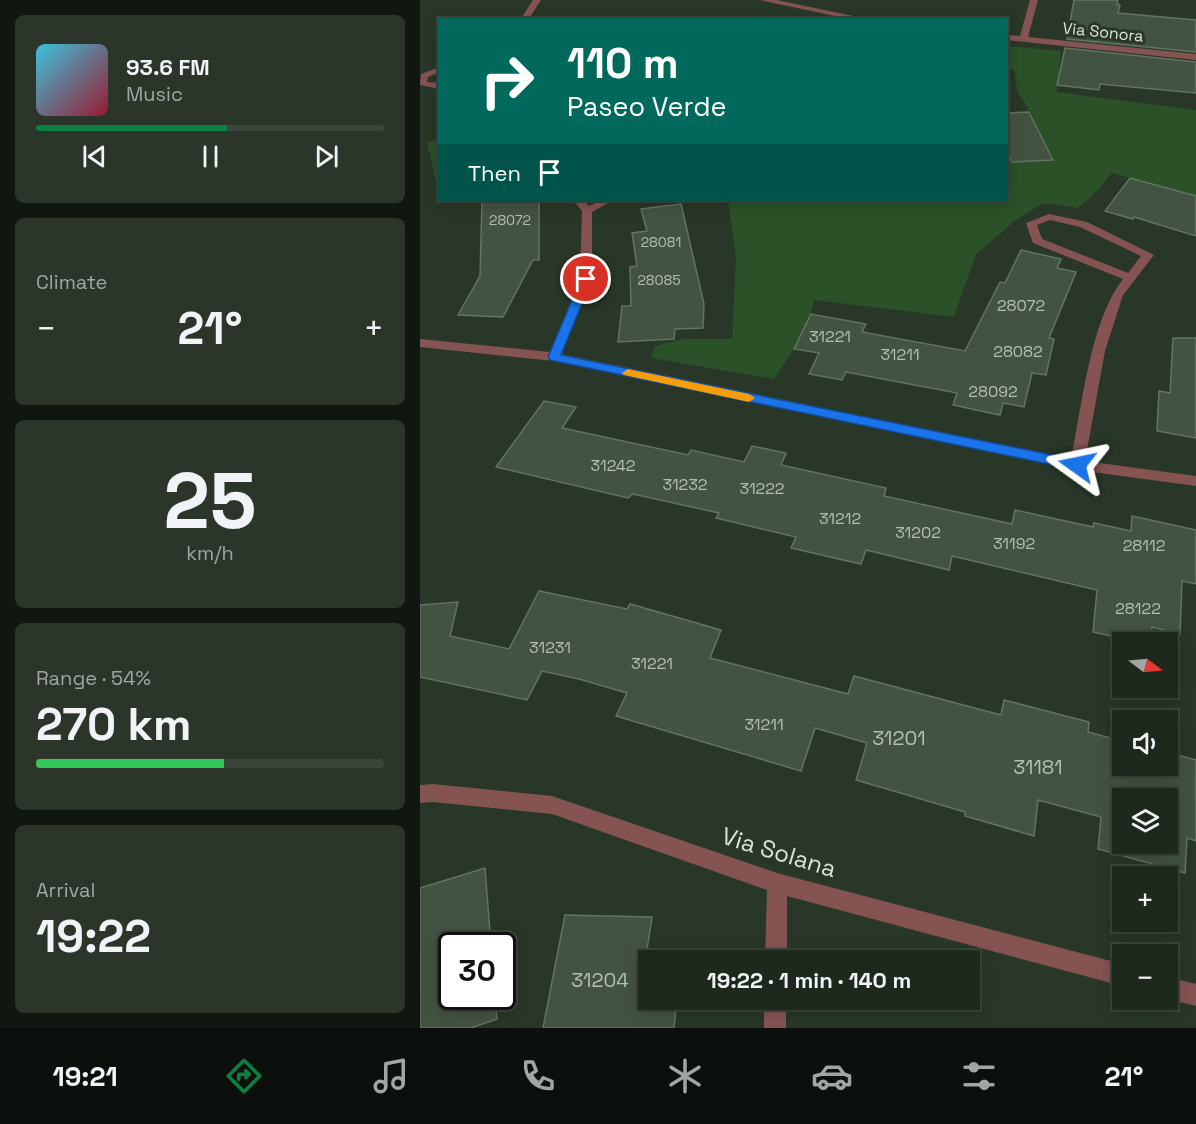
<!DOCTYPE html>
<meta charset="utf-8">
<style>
body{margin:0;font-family:"Space Grotesk",sans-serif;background:#2b352a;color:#f1f3f6;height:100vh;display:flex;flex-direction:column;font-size:22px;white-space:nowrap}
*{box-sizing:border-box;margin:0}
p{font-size:20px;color:#a1a6a4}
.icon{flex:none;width:33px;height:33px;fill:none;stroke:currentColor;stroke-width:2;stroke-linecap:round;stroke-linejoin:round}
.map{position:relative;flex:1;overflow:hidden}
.panel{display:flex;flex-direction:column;gap:15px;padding:15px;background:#101710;width:420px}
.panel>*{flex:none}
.banner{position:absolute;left:18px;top:18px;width:570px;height:183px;border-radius:0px;box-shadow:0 3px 15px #0003,0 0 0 2px #3c453b;background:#00695c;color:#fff;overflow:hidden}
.needle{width:39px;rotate:106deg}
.fabs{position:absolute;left:692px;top:632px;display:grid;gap:12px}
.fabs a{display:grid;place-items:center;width:66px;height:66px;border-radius:0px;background:#1e291d;box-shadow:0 3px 15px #0003,0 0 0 2px #3c453b;font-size:30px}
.speed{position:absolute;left:18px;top:932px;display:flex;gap:12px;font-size:30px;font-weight:700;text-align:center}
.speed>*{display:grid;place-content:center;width:78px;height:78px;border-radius:50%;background:#1e291d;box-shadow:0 3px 15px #0003,0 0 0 2px #3c453b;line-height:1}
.speed .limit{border:3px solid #111;border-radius:9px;background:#fff;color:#111}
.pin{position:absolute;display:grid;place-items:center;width:51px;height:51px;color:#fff;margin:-26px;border:3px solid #fff;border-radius:50%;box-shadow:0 2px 6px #0007}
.me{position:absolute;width:66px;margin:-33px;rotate:282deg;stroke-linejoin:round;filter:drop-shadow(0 0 4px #0008)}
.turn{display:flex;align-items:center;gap:21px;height:126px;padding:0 30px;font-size:27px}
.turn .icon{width:78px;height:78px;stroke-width:2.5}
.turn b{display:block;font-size:42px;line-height:51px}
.then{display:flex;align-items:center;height:57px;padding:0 30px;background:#0003;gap:12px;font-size:22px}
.big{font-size:45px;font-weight:700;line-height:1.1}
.panel .tile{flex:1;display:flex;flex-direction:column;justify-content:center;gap:9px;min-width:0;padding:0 21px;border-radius:9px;background:#2b352a}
.panel .dial{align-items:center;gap:0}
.dial b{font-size:78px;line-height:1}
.song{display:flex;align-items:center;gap:18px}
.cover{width:72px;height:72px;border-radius:9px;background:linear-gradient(135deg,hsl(190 70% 55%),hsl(350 70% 35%))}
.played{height:6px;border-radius:3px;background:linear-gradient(90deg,#0b8043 55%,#3c453b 55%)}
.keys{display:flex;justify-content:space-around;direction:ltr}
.heat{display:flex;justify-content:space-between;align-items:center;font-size:33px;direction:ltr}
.charge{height:9px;border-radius:4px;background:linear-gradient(90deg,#34c759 54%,#3c453b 0)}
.trip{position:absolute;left:218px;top:950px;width:342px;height:60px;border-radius:0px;background:#1e291d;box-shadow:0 3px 15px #0003,0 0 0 2px #3c453b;font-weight:700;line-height:60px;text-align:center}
.tabs{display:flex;height:96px;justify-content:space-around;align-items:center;background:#0c100c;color:#a1a6a4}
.tabs .icon{width:42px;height:42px}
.tabs .on{color:#0b8043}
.tabs b{font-size:27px;color:#f1f3f6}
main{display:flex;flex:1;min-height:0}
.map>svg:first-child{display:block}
.green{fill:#2b5128}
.building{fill:#435341;stroke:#637461;stroke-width:1.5;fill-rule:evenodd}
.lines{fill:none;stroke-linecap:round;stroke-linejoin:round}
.minor{fill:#865353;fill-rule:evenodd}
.route{fill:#1a73e8;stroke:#114b97;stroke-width:1.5}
.slow{fill:#f59e0b}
.labels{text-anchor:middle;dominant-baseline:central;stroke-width:6;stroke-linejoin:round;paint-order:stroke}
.far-number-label{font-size:14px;fill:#b4bfb3}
.far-street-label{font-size:16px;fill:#dae3d9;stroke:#283727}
.number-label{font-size:16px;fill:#b4bfb3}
.near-number-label{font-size:20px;fill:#b4bfb3}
.near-street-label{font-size:24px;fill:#dae3d9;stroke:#283727}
</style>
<main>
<section class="panel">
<div class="tile">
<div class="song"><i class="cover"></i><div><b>93.6 FM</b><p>Music</p></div></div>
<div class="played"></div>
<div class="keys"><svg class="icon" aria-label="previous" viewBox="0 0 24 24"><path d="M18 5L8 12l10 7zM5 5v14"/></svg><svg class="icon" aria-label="pause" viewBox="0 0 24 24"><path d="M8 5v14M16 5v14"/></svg><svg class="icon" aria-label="next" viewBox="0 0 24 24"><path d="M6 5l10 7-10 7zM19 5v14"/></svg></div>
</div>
<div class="tile"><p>Climate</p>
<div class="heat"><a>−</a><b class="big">21°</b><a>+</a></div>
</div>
<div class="tile dial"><b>25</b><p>km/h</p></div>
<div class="tile"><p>Range · 54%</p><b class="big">270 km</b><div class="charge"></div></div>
<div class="tile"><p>Arrival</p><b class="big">19:22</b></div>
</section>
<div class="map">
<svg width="776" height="1028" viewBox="0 0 776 1028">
<rect width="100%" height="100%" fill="#283727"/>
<!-- green -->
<g class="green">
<path d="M 587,46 L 641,51 L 637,92 L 776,110 L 776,196 L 692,173 L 677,191 L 658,208 L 623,203 L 596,220 L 556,254 L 534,317 L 394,300 C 388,329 371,354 354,379 L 231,358 L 235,346 L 263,339 L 312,339 L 316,258 L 308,200 L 376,200 L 376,203 L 435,200 L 586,200 L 587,162 L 633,160 L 611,113 L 597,91 L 594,70 L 587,68 Z"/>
<polygon points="19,140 20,187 17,187 7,142"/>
</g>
<!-- building -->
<g class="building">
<polygon points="654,0 698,0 697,4 700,5 698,13 776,20 776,52 647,39"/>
<polygon points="645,48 776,62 776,93 680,84 679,90 637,85"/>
<polygon points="609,112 633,160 592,162 586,150 586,113"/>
<polygon points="710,178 776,196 776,236 714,217 713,219 685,211"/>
<polygon points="62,200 119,200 119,260 113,260 83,317 38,315 60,276"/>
<polygon points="261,204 284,304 283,328 255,329 254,339 198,342 202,306 211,306 210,267 217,266 212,233 227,231 221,209"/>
<polygon points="601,250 641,259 637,268 656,272 629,338 634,339 626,375 612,373 604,407 583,403 580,415 533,405 537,393 426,372 422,380 389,374 399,353 374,349 391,314 446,324 442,332 545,351 580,282 585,283"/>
<polygon points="753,338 776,338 776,438 737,431 739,391 750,393"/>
<polygon points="124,401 156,407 142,428 268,455 271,450 324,462 332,446 366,453 361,465 466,488 464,496 592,524 595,510 673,527 674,523 711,531 712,516 776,530 776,584 762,581 760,634 732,627 731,642 717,642 673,632 677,590 532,556 529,570 446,550 441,564 371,548 376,537 296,518 299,513 213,494 208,498 76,467"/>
<path d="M 119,591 L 207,609 L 210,604 L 301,630 L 290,658 L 428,694 L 434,676 L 581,715 L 584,700 L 669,722 L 668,732 L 702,741 L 702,765 L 747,765 L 747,752 L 776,760 L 776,841 L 767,838 L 765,873 L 678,849 L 681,817 L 618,800 L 614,836 L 545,816 L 545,812 L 436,780 L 447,743 L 395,728 L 381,771 L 196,716 L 207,693 L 159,679 L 122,671 L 107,700 L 0,677 L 0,605 L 38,602 L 30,636 L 89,649 ZM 702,798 L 747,798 L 747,843 L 702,843 Z"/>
<polygon points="65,868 71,945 32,945 32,996 75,996 77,1019 51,1028 0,1028 0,888"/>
<polygon points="145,915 232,917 226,956 261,956 261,960 228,960 228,999 257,999 254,1028 123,1028"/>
</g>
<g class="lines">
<!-- minor -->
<g class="minor">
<polygon points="113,0 121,0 108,20 100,20"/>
<polygon points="340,0 356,0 453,20 434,20"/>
<polygon points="610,0 618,0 608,37 776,54 776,60 586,40 586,35 600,36"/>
<polygon points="20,67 20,72 8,77 7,82 20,83 20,89 0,85 1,74"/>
<path d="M 153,200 L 163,200 L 169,206 L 182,200 L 194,200 L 172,212 L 172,279 L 141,354 L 651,459 C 662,406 670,321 703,279 L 613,243 L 606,223 L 629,214 L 667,222 L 734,255 L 703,295 L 685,351 L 665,461 L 776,476 L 776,486 L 657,470 L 134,361 L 0,347 L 0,339 L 130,352 L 160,279 L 162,211 ZM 630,220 L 660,227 L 721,256 L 708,273 L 622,239 L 617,225 Z"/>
<polygon points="13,784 132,796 357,873 702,964 702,986 367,896 367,960 345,960 347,890 132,814 13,802 0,803 0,785"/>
<polygon points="747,977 776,984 776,1006 747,999"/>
<rect x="344" y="999" width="22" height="29"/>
</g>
</g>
<!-- route -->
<polygon class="route" points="166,275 172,279 141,355 657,460 663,465 657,470 130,360 128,357 161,279"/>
<!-- slow -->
<polygon class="slow" points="208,369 329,394 335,398 329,402 204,375 202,373"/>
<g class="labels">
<!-- far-number labels -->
<g class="far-number-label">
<text x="90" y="220">28072</text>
<text x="241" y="242">28081</text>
<text x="239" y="280">28085</text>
</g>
<!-- far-street labels -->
<g class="far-street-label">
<text transform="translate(683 32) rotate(6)">Via Sonora</text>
</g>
<!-- number labels -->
<g class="number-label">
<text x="601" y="305">28072</text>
<text x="410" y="336">31221</text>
<text x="598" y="351">28082</text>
<text x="480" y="354">31211</text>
<text x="573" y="391">28092</text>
<text x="193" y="465">31242</text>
<text x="265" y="484">31232</text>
<text x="342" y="488">31222</text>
<text x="420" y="518">31212</text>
<text x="498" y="532">31202</text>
<text x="594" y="543">31192</text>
<text x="724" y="545">28112</text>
<text x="718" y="608">28122</text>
<text x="130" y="647">31231</text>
<text x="232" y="663">31221</text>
<text x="344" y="724">31211</text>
</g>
<!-- near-number labels -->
<g class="near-number-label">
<text x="479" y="738">31201</text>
<text x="618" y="767">31181</text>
<text x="180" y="980">31204</text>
</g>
<!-- near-street labels -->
<g class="near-street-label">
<text transform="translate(359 852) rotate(17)">Via Solana</text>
</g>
</g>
</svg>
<div class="fabs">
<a><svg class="needle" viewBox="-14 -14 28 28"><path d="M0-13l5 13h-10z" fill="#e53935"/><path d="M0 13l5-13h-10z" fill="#a1a6a4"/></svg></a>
<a><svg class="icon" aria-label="sound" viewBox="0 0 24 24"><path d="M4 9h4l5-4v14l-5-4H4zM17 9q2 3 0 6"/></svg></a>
<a><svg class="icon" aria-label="layers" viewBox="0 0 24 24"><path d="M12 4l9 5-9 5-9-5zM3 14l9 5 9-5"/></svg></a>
<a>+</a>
<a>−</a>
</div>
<div class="speed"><div class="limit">30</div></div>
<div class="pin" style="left:166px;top:279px;background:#d93025"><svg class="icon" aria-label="arrive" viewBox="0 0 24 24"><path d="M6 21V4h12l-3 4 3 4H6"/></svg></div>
<svg class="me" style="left:657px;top:465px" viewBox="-20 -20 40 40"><path d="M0-17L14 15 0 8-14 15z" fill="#1a73e8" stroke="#fff" stroke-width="4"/></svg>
<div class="trip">19:22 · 1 min · 140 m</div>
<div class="banner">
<div class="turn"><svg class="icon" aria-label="right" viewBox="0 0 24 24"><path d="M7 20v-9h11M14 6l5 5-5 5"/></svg><div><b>110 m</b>Paseo Verde</div></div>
<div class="then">Then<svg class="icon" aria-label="arrive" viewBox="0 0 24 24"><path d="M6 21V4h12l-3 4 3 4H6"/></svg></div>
</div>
</div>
</main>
<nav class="tabs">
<b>19:21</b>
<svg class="icon on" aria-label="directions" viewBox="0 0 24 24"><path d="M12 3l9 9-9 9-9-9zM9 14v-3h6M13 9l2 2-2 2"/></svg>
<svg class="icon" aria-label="music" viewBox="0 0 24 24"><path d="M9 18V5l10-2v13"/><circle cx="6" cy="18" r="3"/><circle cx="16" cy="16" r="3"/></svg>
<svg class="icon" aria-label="phone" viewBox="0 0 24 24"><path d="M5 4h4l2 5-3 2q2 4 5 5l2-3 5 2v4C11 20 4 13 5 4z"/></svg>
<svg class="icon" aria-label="climate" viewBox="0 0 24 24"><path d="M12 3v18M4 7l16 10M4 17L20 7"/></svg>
<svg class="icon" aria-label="car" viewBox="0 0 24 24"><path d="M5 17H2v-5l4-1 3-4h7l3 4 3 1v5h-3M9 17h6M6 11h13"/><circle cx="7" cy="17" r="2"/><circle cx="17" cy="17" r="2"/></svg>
<svg class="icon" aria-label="filters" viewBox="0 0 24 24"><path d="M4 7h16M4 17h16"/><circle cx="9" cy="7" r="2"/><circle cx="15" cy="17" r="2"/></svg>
<b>21°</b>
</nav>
